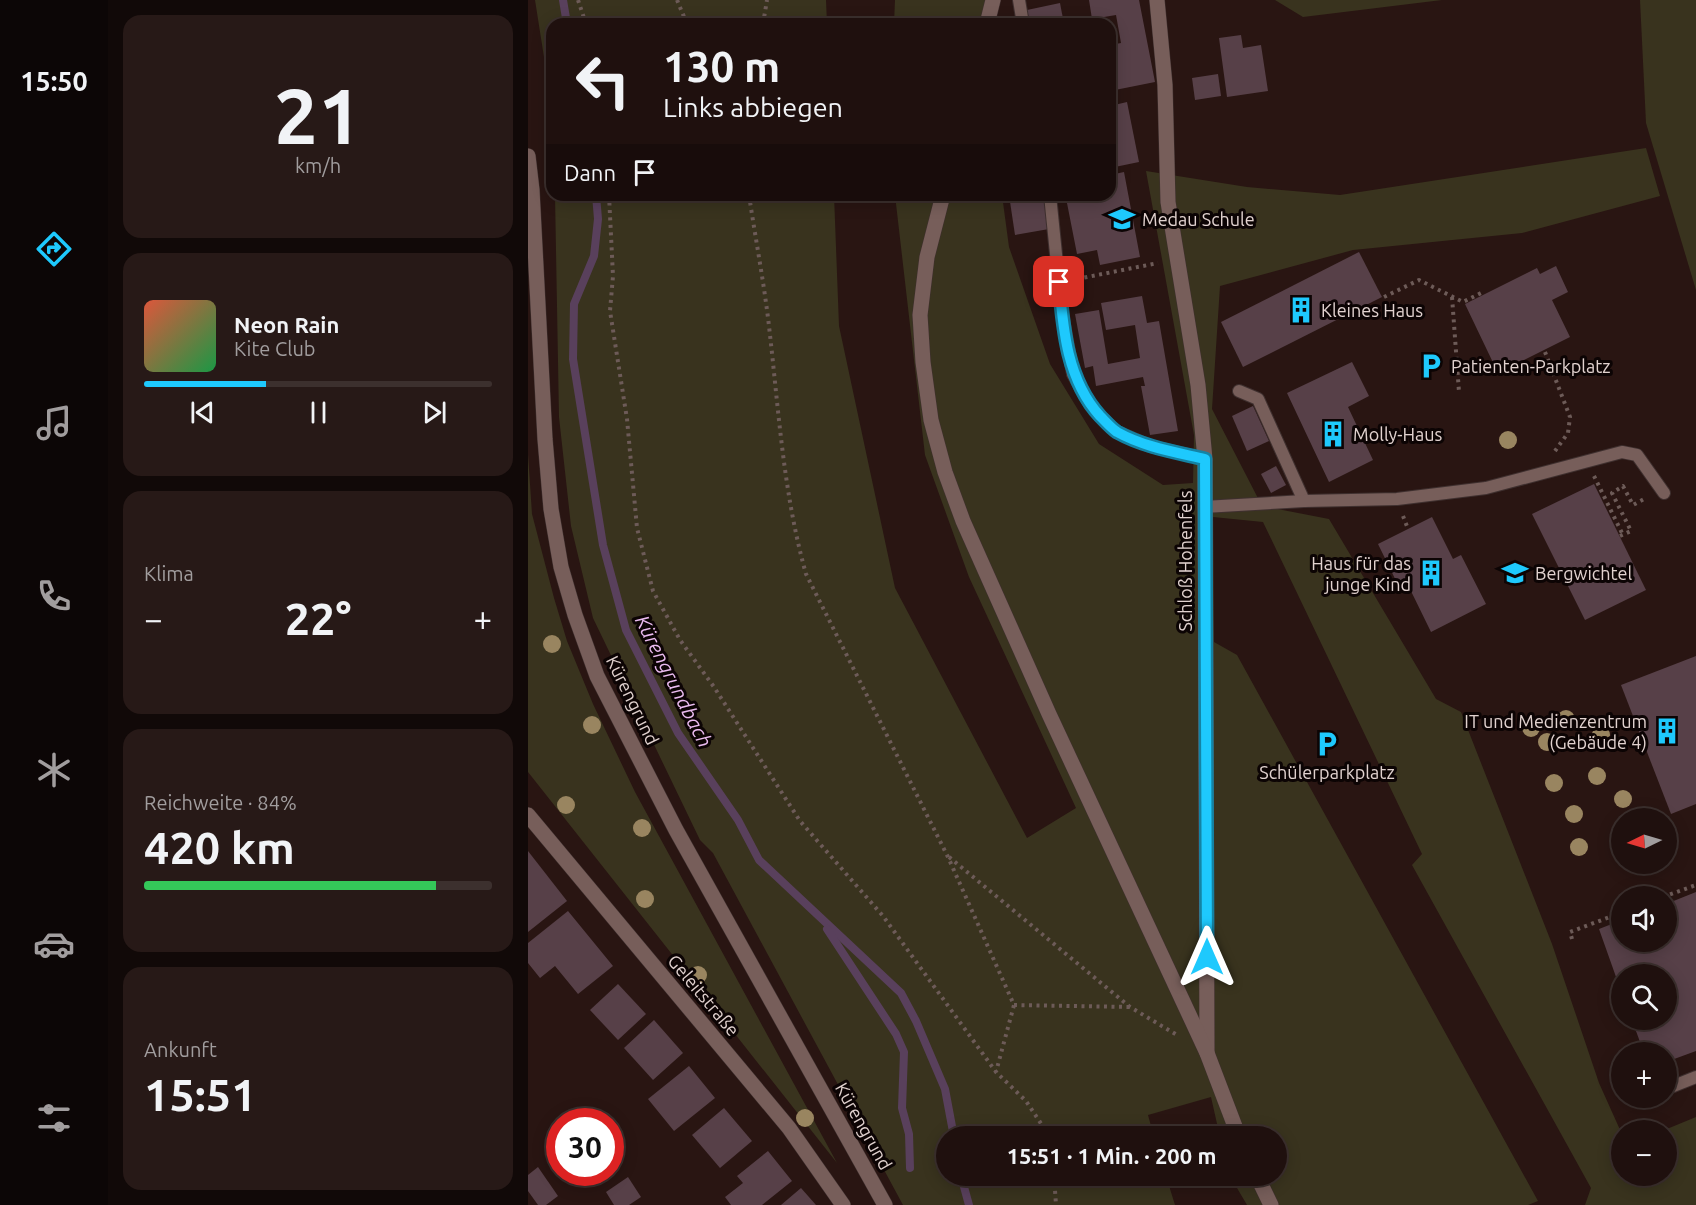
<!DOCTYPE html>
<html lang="de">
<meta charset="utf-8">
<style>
body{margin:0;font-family:Ubuntu,sans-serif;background:#271917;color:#f1f3f6;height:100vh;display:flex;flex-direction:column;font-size:22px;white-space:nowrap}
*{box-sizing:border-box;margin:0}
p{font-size:20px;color:#a19d9e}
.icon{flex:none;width:33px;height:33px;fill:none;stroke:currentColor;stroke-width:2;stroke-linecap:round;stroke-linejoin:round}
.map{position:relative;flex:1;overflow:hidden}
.details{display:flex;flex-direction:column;gap:15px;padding:15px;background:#110908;width:420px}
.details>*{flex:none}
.guide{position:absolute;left:18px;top:18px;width:570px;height:183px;border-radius:18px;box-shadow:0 3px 15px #0003,0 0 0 2px #3c302e;background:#1f100e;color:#f1f3f6;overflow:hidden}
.needle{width:39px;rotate:265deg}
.tools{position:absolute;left:1083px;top:808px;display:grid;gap:12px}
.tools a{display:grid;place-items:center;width:66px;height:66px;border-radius:50%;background:#1f100e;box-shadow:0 3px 15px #0003,0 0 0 2px #3c302e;font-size:30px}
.speed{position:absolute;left:18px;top:1108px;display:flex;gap:12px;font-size:30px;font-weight:700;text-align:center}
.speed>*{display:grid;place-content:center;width:78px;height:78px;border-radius:50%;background:#1f100e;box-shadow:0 3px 15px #0003,0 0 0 2px #3c302e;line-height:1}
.speed .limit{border:9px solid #d22;background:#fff;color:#111}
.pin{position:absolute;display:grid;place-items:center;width:51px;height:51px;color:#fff;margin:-26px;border-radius:12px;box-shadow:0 3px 9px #0006}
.me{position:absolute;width:66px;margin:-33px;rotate:0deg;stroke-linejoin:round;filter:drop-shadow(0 0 4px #0008)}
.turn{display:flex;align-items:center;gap:21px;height:126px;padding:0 18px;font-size:27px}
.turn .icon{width:78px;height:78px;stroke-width:2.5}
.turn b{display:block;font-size:42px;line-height:51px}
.then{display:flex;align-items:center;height:57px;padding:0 18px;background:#0003;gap:12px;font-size:22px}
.big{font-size:45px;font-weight:600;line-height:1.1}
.details .tile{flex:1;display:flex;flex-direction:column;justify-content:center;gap:9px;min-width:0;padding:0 21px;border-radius:18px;background:#271917}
.details .dial{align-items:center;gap:0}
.dial b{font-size:78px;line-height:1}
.song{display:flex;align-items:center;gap:18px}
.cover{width:72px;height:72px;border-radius:9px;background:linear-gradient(135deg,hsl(10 70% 55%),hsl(140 70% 35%))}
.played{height:6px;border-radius:3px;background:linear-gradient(90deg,#1ec9fd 35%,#3c302e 35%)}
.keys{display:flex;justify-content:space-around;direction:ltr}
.heat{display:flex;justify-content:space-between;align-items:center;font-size:33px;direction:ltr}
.charge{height:9px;border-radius:4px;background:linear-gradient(90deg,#34c759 84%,#3c302e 0)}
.trip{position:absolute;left:408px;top:1126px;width:351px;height:60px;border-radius:30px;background:#1f100e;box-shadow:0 3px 15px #0003,0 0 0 2px #3c302e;font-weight:600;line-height:60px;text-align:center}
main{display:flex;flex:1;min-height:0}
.menu{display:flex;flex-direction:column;width:108px;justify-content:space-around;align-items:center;background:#0c0606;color:#a19d9e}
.menu .icon{width:42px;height:42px}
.menu .on{color:#1ec9fd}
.menu b{font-size:27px;color:#f1f3f6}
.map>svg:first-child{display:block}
.green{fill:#39331e}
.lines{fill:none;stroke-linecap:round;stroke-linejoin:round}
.stream{stroke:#59405c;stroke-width:8}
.building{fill:#574048}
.lane-casing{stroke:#3f302f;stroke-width:14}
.street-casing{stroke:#3f302f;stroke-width:16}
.secondary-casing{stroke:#3f302f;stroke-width:16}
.path{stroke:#6d5b58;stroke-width:4;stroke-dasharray:3 4.5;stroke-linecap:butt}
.lane{stroke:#775e5a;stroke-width:12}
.street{stroke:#775e5a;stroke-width:15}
.secondary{stroke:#775e5a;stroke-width:15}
.tree{fill:#998560}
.route-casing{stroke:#1483a4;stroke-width:15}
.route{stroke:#1ec9fd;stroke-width:10}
.labels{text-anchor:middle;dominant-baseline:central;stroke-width:6;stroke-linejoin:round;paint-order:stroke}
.poi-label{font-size:18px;fill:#e1d2cf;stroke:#0c0404;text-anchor:start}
.street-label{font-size:18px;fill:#e1d2cf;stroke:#0c0404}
.water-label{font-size:20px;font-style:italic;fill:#eabbef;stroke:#0c0404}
</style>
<main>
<nav class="menu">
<b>15:50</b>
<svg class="icon on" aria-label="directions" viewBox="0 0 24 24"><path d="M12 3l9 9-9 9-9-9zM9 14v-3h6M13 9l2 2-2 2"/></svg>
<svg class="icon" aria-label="music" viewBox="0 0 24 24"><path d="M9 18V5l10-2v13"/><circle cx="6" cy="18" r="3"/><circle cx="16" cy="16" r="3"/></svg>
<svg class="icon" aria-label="phone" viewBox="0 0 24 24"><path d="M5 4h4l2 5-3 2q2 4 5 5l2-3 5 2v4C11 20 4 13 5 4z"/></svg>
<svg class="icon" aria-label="climate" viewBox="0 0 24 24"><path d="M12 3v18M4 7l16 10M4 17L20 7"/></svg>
<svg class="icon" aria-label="car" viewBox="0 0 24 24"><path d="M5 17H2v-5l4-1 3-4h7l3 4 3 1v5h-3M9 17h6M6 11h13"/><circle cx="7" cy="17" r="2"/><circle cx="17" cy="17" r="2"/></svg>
<svg class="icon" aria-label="filters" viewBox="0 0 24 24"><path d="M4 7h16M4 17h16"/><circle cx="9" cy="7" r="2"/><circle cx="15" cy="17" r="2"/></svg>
</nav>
<section class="details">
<div class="tile dial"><b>21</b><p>km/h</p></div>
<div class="tile">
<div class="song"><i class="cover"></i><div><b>Neon Rain</b><p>Kite Club</p></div></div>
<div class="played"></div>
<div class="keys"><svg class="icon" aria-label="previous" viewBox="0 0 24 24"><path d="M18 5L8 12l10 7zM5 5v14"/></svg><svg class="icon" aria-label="pause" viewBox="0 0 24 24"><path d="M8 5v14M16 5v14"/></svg><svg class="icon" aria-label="next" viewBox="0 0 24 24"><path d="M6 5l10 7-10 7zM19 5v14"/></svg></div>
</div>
<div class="tile"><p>Klima</p>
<div class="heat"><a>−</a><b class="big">22°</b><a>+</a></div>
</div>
<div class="tile"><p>Reichweite · 84%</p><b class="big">420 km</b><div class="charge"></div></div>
<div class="tile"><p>Ankunft</p><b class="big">15:51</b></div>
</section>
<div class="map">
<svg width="1168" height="1205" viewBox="0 0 1168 1205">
<rect width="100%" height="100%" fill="#291512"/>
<!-- green -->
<g class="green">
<polygon points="7,0 298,0 299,24 24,24 24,108"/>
<polygon points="367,0 464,0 469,24 366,24"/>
<polygon points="747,0 914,0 775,17"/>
<polygon points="1112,0 1168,0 1168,290 1118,123"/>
<polygon points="1118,148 1132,196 994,233 825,250 692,286 684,409 734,506 801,519 908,699 933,712 1024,944 1071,1083 1093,1132 1094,1176 1138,1176 1138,1131 1134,1131 1168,1117 1168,1205 1057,1205 1063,1188 884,865 894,854 735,522 685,517 686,642 709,655 1010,1201 1000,1205 719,1205 702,1176 748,1176 748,1137 692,1137 683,1097 620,1115 626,1137 418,1137 418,1176 638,1176 647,1205 375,1205 185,853 172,840 65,618 43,526 31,417 27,195 306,195 311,326 367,588 499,838 548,808 441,577 397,455 367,195 474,195 481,247 522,364 571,444 635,485 665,483 666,435 618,171 719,187 812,195"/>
<polygon points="0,454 4,514 26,598 39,641 65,704 107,792 309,1163 0,772"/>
</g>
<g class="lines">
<!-- stream -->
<g class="stream">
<polyline points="35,0 39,24"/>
<polyline points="68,195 70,219 66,256 46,304 45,359 75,545 98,630 150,733 210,820 231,860 373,993 388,1021 417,1089 426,1137"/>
<polyline points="299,929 368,1034 376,1052 374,1108 381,1134 382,1168"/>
<polyline points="433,1176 441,1205"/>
</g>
</g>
<!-- building -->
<g class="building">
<polygon points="561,0 611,0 627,82 582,91 582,45 593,43 588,15 564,19"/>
<polygon points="532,3 536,24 502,24 499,10"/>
<polygon points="713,35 715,48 733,45 740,91 699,97 691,38"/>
<polygon points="690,74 693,96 667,100 664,78"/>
<polygon points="599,102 611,162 582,168 582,106"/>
<polygon points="596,172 612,257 572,265 569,250 549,254 538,198 582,195 582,175"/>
<polygon points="481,195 516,195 521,229 487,235"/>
<polygon points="831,252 854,297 715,367 693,322"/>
<polygon points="1028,266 1040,292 1024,300 1042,337 970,373 937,304 1009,268 1012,274"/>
<polygon points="614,296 619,323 631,321 650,431 622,435 613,386 617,386 615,377 568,386 565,366 557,368 547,314 571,310 580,364 612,358 607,325 578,330 573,303"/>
<polygon points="824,362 841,396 820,407 845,460 801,482 759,393"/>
<polygon points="725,406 741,441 719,451 704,416"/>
<polygon points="748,466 758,485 743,493 733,474"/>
<polygon points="1066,484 1118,590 1057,620 1004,514"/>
<polygon points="904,517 925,559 933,555 958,604 903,632 881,587 873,591 850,544"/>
<polygon points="1168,656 1168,804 1143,814 1093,685"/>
<polygon points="0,851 39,901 0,932"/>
<polygon points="1168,892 1168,1051 1138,1062 1138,1053 1116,1053 1104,1020 1138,1020 1138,975 1094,975 1093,991 1071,929 1094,920 1094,942 1138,942 1138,904"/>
<polygon points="40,911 85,966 50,994 27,966 12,978 0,963 0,943"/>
<polygon points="90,984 118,1014 90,1040 62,1010"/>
<polygon points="126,1020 155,1053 125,1080 96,1048"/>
<polygon points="161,1066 187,1098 146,1131 120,1099"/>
<polygon points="196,1108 224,1141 192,1168 164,1135"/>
<polygon points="240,1151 264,1181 234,1205 203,1205 197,1197 215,1183 209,1176"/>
<polygon points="10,1167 30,1196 18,1205 10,1205 0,1191 0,1175"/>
<polygon points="100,1177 113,1197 101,1205 86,1205 78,1192"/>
<polygon points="273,1188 288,1205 253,1205"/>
</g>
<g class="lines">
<!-- lane casing -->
<g class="lane-casing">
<g id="lane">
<polyline points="491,0 495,24"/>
<polyline points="522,195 534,313 545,374 563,406 587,431 622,446 677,459"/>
<polyline points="711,391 730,399 776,501"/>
<polyline points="676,507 776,501 869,499 958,488 1094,452 1109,455 1136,493"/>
<polyline points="1138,1089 1168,1077"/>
</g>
</g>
<!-- street casing -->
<g class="street-casing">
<g id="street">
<polyline points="629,0 637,85 640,202 670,385 677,459 679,1053"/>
<polyline points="459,24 465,0"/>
<polyline points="415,195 399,257 392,315 395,362 403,420 417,472 435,521 521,714 679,1053 711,1137"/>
<polyline points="0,815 261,1128 315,1205"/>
<polyline points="729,1176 743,1205"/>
</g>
</g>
<!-- secondary casing -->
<g class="secondary-casing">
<polyline id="secondary" points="0,156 4,190 17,439 23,509 33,567 47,615 69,676 148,830 357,1205"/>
</g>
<!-- path -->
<g class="path">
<polyline points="50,0 58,24"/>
<polyline points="149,0 159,24"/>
<polyline points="235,24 239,0"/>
<polyline points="81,195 85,276 82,311 99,419 109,528 125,591 152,640 186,687 272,821 355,916 468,1072 498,1101 522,1137"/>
<path d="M 221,195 C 228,242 237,288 242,335 C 251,415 256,496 278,574 L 420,857 L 486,1005 L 468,1072"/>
<polyline points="549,279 630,263"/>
<polyline points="856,297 891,280 935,302 953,293"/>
<polyline points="924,297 931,392"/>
<polyline points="1017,352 1042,417 1040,433 1027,451"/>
<polyline points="1066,476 1095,535"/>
<polyline points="875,516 880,529"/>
<polyline points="1092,536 1103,531 1084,493 1095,486 1105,505 1118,498"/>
<polyline points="421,857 602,1007 649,1035"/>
<polyline points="1135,897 1168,885"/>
<polyline points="1089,921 1087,915 1094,913"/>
<polyline points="1044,939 1042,932 1087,915"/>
<polyline points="486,1005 602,1007"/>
<polyline points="526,1176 528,1205"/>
</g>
<!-- lane -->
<use href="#lane" class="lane"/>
<!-- street -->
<use href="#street" class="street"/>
<!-- secondary -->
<use href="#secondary" class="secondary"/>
</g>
<!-- trees -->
<g class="tree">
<circle cx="980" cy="440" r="9"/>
<circle cx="24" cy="644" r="9"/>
<circle cx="1038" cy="719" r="9"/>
<circle cx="64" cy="725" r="9"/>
<circle cx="1003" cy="728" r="9"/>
<circle cx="1073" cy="735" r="9"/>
<circle cx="1019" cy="742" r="9"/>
<circle cx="1069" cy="776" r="9"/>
<circle cx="1026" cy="783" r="9"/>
<circle cx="1095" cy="799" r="9"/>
<circle cx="38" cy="805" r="9"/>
<circle cx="1046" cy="814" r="9"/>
<circle cx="114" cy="828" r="9"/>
<circle cx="1051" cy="847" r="9"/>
<circle cx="117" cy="899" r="9"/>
<circle cx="170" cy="975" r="9"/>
<circle cx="277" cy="1118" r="9"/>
</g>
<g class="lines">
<!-- route casing -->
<g class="route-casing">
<path id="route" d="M 531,282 C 535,329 539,380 572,416 C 577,421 583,428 589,432 C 616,447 647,452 677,459 L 679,957"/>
</g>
<!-- route -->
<use href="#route" class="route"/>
</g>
<!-- icons -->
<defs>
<g id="university-bare" transform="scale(2.07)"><path d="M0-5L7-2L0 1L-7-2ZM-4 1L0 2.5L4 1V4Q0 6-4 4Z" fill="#1ec9fd" stroke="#0c0404" stroke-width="2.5" paint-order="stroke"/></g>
<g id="building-bare" transform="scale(2.07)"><path d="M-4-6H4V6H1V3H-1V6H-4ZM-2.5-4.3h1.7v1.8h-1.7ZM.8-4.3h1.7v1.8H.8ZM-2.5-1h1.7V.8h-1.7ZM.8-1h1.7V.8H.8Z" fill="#1ec9fd" stroke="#0c0404" stroke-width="2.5" paint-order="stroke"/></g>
<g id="parking-bare" transform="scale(2.07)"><path d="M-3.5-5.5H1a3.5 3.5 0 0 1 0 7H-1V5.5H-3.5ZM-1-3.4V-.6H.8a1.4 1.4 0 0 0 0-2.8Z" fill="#1ec9fd" stroke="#0c0404" stroke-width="2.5" paint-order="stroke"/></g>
<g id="school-bare" transform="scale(2.07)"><path d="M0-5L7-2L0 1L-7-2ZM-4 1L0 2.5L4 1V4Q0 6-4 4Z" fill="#1ec9fd" stroke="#0c0404" stroke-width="2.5" paint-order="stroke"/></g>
</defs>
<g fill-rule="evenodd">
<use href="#university-bare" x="594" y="219"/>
<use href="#building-bare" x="773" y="310"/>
<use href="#parking-bare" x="903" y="366"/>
<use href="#building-bare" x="805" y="434"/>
<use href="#building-bare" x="903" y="573"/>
<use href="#school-bare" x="987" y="573"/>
<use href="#building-bare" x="1139" y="731"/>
<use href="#parking-bare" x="799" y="744"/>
</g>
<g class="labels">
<!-- poi labels -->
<g class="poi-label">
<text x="614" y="219">Medau Schule</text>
<text x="793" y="310">Kleines Haus</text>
<text x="923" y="366">Patienten-Parkplatz</text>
<text x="825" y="434">Molly-Haus</text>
<text x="883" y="563" text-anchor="end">Haus für das<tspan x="883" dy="21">junge Kind</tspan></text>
<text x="1007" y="573">Bergwichtel</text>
<text x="1119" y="721" text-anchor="end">IT und Medienzentrum<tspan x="1119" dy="21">(Gebäude 4)</tspan></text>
<text x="799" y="772" text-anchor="middle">Schülerparkplatz</text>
</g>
<!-- street labels -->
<g class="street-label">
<text transform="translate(657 561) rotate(-90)">Schloß Hohenfels</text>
<text transform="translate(105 700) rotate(64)">Kürengrund</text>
<text transform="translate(176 995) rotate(50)">Geleitstraße</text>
<text transform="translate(336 1126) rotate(61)">Kürengrund</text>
</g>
<!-- water labels -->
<g class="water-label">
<text transform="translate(146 681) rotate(63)">Kürengrundbach</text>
</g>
</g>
</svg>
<div class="tools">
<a><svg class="needle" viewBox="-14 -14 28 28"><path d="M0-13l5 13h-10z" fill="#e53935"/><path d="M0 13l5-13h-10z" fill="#a19d9e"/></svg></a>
<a><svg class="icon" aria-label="sound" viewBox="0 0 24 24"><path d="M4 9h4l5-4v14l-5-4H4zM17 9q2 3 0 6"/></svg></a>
<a><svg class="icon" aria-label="search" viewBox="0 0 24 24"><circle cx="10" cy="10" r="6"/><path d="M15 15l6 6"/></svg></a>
<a>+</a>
<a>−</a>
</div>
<div class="speed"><div class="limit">30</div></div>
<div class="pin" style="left:531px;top:282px;background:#d93025"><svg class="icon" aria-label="arrive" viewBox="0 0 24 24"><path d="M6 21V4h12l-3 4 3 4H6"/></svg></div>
<svg class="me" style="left:679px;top:957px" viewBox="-20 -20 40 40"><path d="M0-17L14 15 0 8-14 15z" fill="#1ec9fd" stroke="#fff" stroke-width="4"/></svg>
<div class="trip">15:51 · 1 Min. · 200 m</div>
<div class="guide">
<div class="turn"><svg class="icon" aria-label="left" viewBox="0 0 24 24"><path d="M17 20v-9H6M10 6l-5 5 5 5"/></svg><div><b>130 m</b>Links abbiegen</div></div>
<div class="then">Dann<svg class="icon" aria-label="arrive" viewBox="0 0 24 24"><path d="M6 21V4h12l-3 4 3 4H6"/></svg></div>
</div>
</div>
</main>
